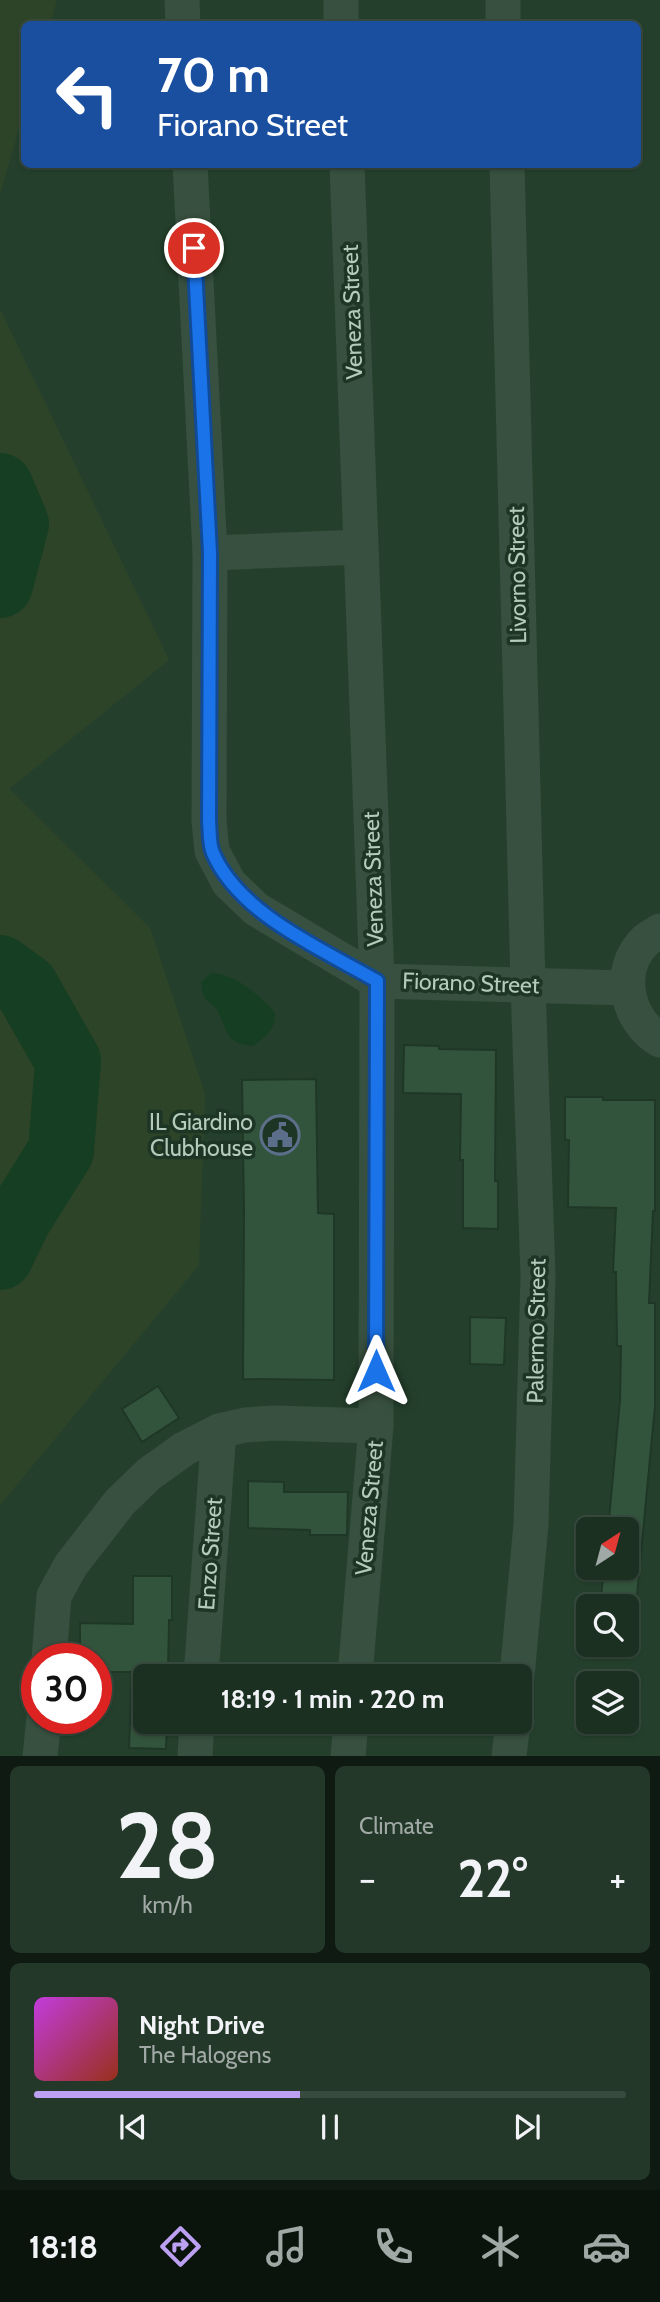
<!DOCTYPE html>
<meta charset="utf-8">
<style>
body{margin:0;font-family:Cabin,sans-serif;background:#24382a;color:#f1f3f6;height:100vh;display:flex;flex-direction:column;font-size:26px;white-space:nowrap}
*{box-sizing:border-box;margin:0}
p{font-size:23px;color:#a0a9a5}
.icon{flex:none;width:38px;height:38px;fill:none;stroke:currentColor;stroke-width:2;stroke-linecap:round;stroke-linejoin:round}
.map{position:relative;height:1756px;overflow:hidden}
.sheet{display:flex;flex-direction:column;gap:10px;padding:10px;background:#0f1a12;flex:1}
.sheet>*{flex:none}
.guide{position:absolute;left:21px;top:21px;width:620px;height:147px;border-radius:10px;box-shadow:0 2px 5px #0004,0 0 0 2px #394b3f;background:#1a4fa0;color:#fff;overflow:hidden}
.needle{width:46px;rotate:36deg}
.controls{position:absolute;left:576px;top:1517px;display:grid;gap:14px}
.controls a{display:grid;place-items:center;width:63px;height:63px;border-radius:10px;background:#1b3021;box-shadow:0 2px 5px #0004,0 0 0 2px #394b3f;font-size:35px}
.speed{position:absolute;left:21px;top:1643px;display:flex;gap:14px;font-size:35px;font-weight:700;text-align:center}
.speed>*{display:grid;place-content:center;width:91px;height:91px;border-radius:50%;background:#1b3021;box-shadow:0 2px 5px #0004,0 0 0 2px #394b3f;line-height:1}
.speed .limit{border:10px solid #d22;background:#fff;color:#111}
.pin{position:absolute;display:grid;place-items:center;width:60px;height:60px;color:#fff;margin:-30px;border:4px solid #fff;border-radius:50%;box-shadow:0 2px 7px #0007}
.me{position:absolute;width:77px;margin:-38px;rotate:0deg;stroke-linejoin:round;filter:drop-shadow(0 0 5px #0008)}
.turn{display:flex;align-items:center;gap:24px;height:147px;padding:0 21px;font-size:32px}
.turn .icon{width:91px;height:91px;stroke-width:2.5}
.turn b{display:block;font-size:49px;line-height:60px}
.big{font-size:52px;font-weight:700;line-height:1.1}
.sheet .widget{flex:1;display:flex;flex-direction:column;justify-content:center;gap:10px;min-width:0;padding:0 24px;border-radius:10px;background:#24382a}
.sheet .dial{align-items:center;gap:0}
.dial b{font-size:91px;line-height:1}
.song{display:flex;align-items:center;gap:21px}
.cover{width:84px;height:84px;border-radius:10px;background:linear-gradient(135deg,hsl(290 70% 55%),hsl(10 70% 35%))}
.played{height:7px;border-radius:4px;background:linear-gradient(90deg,#bca0f2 45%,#394b3f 45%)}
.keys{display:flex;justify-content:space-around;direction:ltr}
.heat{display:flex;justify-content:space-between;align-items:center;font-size:38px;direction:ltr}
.sheet .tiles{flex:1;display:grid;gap:10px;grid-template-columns:1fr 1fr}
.widget:last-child{grid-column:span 2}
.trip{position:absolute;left:133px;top:1664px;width:399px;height:70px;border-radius:10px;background:#1b3021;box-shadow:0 2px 5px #0004,0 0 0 2px #394b3f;font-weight:700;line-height:70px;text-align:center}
.menu{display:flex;height:112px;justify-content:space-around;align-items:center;background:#0b130d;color:#a0a9a5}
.menu .icon{width:49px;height:49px}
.menu .selected{color:#bca0f2}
.menu b{font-size:32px;color:#f1f3f6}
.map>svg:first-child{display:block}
.green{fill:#2e4429}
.water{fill:#163e22}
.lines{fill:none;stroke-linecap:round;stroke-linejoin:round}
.river{stroke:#163e22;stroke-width:66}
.building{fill:#33543c;stroke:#1f3726;stroke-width:2}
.minor{stroke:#38503f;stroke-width:35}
.route-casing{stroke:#114b97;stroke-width:18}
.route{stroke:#1a73e8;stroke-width:12}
.labels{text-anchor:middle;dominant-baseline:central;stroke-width:7;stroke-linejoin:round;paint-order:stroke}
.street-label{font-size:23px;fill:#b4cabb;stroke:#1d3524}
.poi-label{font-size:23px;fill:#b4cabb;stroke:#1d3524;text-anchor:end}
</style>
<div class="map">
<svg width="660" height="1756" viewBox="0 0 660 1756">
<rect width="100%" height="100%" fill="#24402c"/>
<!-- green -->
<g class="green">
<polygon points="0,0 57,0 50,24 24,24 24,111 0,194"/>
<polygon points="0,309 169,660 9,789 150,928 205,1094 199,1265 0,1505"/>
</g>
<!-- water -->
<path class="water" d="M 211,973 C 236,974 259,995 275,1013 C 275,1031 267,1035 253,1046 C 225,1044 227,1029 217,1010 C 214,1004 208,1003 205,998 C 202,994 202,987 201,982 Z"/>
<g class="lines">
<!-- river -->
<g class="river">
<polyline points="0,486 16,524 0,585"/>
<polyline points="0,968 26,987 68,1061 61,1151 19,1218 0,1257"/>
</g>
</g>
<!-- building -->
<g class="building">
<polygon points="404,1045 439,1046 439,1049 496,1050 495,1181 498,1181 498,1229 463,1228 463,1160 460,1160 461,1094 403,1093"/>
<polygon points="316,1079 318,1213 334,1214 334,1380 243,1379 244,1212 242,1080"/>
<polygon points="565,1097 603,1097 603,1100 655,1100 655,1211 653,1211 649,1303 655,1303 655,1406 636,1606 600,1606 604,1568 626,1568 626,1530 608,1530 620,1400 621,1346 617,1346 616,1272 613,1272 616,1208 568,1207 569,1140 565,1140"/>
<polygon points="470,1317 506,1318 504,1365 470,1364"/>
<polygon points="158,1386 179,1418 142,1442 122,1409"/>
<polygon points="248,1481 284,1482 284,1492 348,1492 347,1535 310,1535 310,1530 248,1528"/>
<polygon points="133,1576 172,1576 172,1620 169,1620 168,1676 145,1676 145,1722 167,1722 166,1749 129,1748 132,1672 96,1672 96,1659 80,1659 80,1623 133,1624"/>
</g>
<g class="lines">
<!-- minor -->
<g class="minor">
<polyline points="182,0 183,24"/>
<polyline points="341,0 341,24"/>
<polyline points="503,0 503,24"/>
<polyline points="190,164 210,553 209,821 212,851 229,883 256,909 377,981 627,988"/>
<polyline points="347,164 377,981 376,1426 355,1676"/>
<polyline points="507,164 528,985 538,1276 531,1524 517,1676"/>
<polyline points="210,553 360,547"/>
<path d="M 660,931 C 656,934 650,937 646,940 C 615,969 626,1020 660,1040"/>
<polyline points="49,1659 54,1596 71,1565 120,1502 149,1474 184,1449 219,1431 245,1425 274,1423 376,1426"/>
<polyline points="201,1676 219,1431"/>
<polyline points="40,1756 44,1718"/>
<polyline points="195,1756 197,1722"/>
<polyline points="348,1756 351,1722"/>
<polyline points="509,1756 513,1722"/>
</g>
</g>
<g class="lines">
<!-- route casing -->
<g class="route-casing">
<path id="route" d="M 194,248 L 210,553 L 209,821 C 210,832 209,844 213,853 C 239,914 322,949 377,981 L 376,1371"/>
</g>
<!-- route -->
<use href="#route" class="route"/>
</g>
<!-- icons -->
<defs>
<g id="civic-ring" transform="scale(2.0125)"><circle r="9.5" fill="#1d3524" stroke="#5c6f8a" stroke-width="1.5"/><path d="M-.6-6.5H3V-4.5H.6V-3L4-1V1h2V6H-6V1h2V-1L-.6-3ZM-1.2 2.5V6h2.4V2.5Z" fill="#5c6f8a"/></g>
</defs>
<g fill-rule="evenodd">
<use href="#civic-ring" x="280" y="1135"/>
</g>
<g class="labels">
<!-- street labels -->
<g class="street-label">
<text transform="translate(352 312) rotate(-92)">Veneza Street</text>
<text transform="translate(517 575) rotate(-91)">Livorno Street</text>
<text transform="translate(373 879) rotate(-92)">Veneza Street</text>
<text transform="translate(471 983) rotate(2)">Fiorano Street</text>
<text transform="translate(536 1331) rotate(-89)">Palermo Street</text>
<text transform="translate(369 1508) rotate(-85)">Veneza Street</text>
<text transform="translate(210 1554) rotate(-86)">Enzo Street</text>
</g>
<!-- poi labels -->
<g class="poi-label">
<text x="253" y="1122">IL Giardino<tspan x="253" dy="26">Clubhouse</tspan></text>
</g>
</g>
</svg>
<div class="controls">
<a><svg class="needle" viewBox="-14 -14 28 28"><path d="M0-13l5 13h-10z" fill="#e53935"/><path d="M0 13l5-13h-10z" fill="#a0a9a5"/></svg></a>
<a><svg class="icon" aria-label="search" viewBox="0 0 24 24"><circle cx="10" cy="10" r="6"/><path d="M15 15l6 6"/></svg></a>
<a><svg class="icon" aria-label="layers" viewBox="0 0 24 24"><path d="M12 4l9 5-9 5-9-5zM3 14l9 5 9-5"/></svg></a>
</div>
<div class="speed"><div class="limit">30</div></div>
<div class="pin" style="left:194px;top:248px;background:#d93025"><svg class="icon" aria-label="arrive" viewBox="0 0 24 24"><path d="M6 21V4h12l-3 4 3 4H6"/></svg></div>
<svg class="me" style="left:376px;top:1371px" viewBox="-20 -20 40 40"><path d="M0-17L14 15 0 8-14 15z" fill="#1a73e8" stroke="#fff" stroke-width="4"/></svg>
<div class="trip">18:19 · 1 min · 220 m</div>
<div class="guide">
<div class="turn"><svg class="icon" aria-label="left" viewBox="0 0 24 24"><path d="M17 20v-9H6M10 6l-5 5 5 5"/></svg><div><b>70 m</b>Fiorano Street</div></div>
</div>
</div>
<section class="sheet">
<div class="tiles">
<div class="widget dial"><b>28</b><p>km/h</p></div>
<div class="widget"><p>Climate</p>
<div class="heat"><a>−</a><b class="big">22°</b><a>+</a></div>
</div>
<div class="widget">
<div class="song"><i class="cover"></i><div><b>Night Drive</b><p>The Halogens</p></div></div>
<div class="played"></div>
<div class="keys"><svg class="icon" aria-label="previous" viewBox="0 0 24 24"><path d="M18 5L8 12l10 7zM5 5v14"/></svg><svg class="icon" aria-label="pause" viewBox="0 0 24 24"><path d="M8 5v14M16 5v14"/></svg><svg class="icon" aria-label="next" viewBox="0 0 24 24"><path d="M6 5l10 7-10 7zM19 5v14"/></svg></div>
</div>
</div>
</section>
<nav class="menu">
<b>18:18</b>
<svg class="icon selected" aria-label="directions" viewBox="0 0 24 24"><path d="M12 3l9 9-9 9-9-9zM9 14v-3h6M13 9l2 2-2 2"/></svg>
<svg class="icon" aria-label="music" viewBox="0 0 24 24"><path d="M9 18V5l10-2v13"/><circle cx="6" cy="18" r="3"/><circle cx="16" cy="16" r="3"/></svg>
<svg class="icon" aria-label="phone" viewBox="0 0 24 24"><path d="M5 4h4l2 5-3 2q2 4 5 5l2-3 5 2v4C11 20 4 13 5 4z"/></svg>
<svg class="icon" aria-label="climate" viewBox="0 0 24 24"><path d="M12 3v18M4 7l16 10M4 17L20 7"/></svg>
<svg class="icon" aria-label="car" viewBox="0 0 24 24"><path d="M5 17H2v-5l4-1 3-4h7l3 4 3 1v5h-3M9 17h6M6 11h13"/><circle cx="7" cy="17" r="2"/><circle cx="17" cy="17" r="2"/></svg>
</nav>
